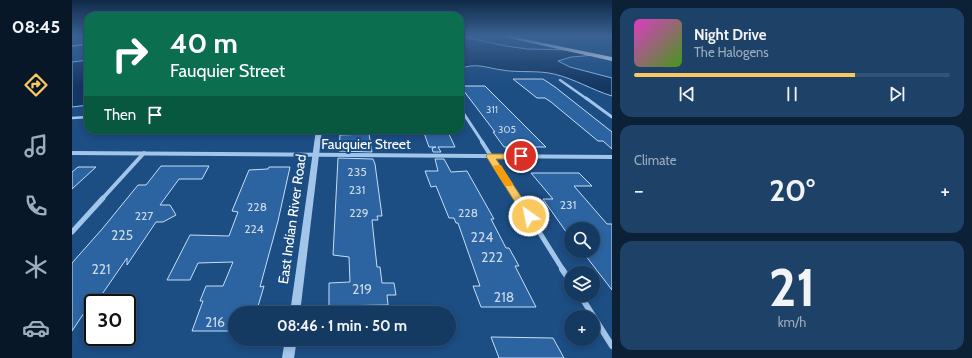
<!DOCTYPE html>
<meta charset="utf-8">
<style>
body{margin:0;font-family:Cabin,sans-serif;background:#1e4168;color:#f1f3f6;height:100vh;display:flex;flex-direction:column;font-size:15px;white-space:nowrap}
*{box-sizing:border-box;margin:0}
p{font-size:13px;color:#9dadbe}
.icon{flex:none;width:22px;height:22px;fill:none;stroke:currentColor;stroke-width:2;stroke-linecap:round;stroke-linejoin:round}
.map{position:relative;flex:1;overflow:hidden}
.drawer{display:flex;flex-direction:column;gap:8px;padding:8px;background:#0c2036;width:360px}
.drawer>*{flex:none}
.hud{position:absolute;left:12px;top:12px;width:380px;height:122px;border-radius:12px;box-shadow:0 2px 6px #0003,0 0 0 1px #345477;background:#0b6e4f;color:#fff;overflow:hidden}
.buttons{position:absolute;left:492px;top:222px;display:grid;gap:8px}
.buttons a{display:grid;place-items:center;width:36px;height:36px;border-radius:50%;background:#153a62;box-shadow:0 2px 6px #0003,0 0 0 1px #345477;font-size:20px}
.speed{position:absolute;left:12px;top:294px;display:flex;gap:8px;font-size:20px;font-weight:700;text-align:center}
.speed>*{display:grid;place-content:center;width:52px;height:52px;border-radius:50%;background:#153a62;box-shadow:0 2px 6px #0003,0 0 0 1px #345477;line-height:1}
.speed .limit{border:2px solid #111;border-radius:6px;background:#fff;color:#111}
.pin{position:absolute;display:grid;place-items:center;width:34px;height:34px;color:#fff;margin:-17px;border:2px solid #fff;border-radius:50%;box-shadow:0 1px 4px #0007}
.me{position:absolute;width:44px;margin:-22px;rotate:327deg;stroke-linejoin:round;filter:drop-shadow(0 0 3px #0008)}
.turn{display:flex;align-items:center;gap:14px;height:84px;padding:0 20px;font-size:18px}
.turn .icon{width:52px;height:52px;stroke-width:2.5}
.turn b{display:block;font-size:28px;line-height:34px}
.then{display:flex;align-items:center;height:38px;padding:0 20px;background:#0003;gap:8px;font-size:15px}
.big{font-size:30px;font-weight:700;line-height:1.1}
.drawer .tile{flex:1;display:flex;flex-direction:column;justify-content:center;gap:6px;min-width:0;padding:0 14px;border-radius:12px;background:#1e4168}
.drawer .dial{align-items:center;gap:0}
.dial b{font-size:52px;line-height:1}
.song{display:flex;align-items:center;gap:12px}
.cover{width:48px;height:48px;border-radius:6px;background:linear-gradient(135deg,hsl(310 70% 55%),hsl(100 70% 35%))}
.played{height:4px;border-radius:2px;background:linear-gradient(90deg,#fac85f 70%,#345477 70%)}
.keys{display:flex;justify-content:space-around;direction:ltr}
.heat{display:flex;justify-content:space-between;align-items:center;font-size:22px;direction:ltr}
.trip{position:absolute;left:156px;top:306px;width:228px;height:40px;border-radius:20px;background:#153a62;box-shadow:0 2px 6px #0003,0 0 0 1px #345477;font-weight:700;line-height:40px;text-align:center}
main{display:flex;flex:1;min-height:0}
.tabs{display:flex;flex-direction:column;width:72px;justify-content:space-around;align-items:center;background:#081727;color:#9dadbe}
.tabs .icon{width:28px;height:28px}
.tabs .selected{color:#fac85f}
.tabs b{font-size:18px;color:#f1f3f6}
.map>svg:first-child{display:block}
.water{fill:#133761;stroke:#95c0ec}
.building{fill:#2b64a1;stroke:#c6def8}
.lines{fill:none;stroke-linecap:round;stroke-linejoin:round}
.service-far1{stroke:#a2c5ea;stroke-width:1.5}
.service{stroke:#a2c5ea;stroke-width:2.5}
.minor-far4{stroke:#a2c5ea;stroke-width:2.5}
.minor-far3{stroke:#a2c5ea;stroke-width:3}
.minor-far2{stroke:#a2c5ea;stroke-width:4}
.minor-far1{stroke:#a2c5ea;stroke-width:5}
.minor{stroke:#a2c5ea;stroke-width:6}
.tertiary{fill:#a2c5ea;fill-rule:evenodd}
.primary{fill:#e6f0fe;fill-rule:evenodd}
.route{fill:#fac85f;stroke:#a2823e}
.slow{fill:#f59e0b}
.labels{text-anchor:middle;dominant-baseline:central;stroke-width:4;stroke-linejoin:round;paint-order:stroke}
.far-number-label{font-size:10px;fill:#cad8e8}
.number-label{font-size:12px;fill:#cad8e8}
.street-label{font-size:14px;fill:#fff;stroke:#1c4d83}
.near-number-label{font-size:14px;fill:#cad8e8}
</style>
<main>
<nav class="tabs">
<b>08:45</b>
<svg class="icon selected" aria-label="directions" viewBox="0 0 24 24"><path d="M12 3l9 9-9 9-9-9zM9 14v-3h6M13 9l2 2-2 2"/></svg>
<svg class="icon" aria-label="music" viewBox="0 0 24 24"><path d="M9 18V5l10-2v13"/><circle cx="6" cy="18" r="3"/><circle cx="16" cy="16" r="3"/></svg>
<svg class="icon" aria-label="phone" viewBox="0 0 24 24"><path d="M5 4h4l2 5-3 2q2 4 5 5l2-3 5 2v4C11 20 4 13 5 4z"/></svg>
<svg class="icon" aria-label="climate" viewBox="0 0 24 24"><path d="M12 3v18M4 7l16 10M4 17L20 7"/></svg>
<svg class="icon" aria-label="car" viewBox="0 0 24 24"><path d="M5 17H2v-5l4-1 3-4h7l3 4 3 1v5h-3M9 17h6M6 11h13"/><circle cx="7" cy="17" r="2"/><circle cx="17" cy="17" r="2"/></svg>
</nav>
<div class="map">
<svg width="540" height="358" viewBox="0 0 540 358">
<rect width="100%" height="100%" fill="#1c4d83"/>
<!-- water -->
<g class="water">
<path d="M 388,36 L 434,46 L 455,49 L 497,50 L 523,55 L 499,57 L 486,61 L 498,67 L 540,78 L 540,96 C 520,90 503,79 482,74 C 465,70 447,73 430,70 C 415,68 403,62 388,69 Z"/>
<polygon points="16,60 16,105 0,107 0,62"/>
</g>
<!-- building -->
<g class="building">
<polygon points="441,79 471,79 483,87 540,132 540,149 531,141 526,141 479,102 473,98 465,98"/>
<polygon points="388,86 413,86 474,147 432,147 421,132 423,132"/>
<polygon points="351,130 375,130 383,147 366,147 369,152 361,152 360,148 364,147 357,147"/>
<polygon points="297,134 300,152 267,151 268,135"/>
<polygon points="266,158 301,159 303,164 310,216 305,216 306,220 300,220 305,267 308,267 310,283 322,283 324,295 315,295 316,305 257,306 257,283 278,282 277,257 261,255"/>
<polygon points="363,159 372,159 379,172 395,171 422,219 419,219 434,248 437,248 447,266 443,266 464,307 409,307 401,286 408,286 386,223 384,223 382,218 377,218 364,186 359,187 353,171 366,171"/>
<polygon points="89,166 137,166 130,179 107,179 88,205 98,205 104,215 91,222 84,222 55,265 55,258 24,303 18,304 0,331 0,263 31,228 66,185 74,185"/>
<polygon points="6,167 24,167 0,189 0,172"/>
<polygon points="197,167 218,167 206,221 188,287 192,286 184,313 163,313 163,331 120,331 131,301 128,301 134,286 151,286 161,262 126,263 118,280 95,280 118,235 157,236 166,212 160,211 177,170 196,169"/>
<polygon points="459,173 507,173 520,186 502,186 535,224 540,224 540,290 510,251 521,251 521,229 499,229 499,236 497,236 471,199 481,199"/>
<polygon points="419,337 481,338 492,358 427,358"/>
</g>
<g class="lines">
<!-- service-far1 -->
<polyline class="service-far1" points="0,46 16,44"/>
<!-- service -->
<polyline class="service" points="0,118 16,117"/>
<!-- minor-far4 -->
<polyline class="minor-far4" points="488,80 515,99"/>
<!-- minor-far3 -->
<g class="minor-far3">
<polyline points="514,98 540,117"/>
<polyline points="388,108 411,143"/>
</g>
<!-- minor-far2 -->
<g class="minor-far2">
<polyline points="410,142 446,199"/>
<polyline points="0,153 540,157"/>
<polyline points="30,199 72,153"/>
</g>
<!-- minor-far1 -->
<g class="minor-far1">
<polyline points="446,198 491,270"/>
<polyline points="0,232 31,198"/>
</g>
<!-- minor -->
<g class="minor">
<polyline points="490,269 499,282"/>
<polyline points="508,295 540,346"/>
</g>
<!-- tertiary -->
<g class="tertiary">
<polygon points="244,130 250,130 228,313 218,313"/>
<polygon points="213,339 225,339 222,358 210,358"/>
</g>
<!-- primary -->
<polygon class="primary" points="428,36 437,36 540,57 540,61"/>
</g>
<!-- sky -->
<linearGradient id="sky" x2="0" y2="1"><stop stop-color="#0f2a48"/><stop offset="0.42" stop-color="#3a6293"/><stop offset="1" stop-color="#3a6293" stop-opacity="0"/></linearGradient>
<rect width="540" height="86" fill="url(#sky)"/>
<!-- route -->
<polygon class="route" points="416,154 452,154 453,156 449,159 424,159 462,216 460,218 453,218 414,156"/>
<!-- slow -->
<polygon class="slow" points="423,165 429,165 441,184 440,186 433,186 421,167"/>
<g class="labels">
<!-- far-number labels -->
<g class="far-number-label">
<text x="420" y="109">311</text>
<text x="435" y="129">305</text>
</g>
<!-- number labels -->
<g class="number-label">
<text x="285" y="171">235</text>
<text x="285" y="189">231</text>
<text x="496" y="204">231</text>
<text x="185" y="206">228</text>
<text x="287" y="212">229</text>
<text x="396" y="212">228</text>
<text x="72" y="215">227</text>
<text x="182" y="228">224</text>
</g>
<!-- street labels -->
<g class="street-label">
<text x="294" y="144">Fauquier Street</text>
<text transform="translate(220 219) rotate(-82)">East Indian River Road</text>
</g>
<!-- near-number labels -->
<g class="near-number-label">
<text x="50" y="235">225</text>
<text x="410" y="237">224</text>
<text x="420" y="257">222</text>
<text x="29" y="269">221</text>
<text x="290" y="289">219</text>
<text x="432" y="297">218</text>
<text x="143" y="322">216</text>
</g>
</g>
</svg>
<div class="buttons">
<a><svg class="icon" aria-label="search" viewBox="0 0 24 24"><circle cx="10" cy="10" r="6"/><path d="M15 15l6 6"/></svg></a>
<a><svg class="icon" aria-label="layers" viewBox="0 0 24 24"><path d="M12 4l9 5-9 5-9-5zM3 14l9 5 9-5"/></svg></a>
<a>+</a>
</div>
<div class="speed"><div class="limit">30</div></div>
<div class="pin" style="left:449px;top:156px;background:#d93025"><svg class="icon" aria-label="arrive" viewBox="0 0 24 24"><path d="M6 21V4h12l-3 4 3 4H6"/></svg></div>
<svg class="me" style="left:457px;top:216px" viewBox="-20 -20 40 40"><circle r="17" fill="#fac85f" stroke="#fff" stroke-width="3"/><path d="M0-11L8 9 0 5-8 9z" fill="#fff"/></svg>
<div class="trip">08:46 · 1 min · 50 m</div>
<div class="hud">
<div class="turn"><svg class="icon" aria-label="right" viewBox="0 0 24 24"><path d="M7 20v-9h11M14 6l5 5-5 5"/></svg><div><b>40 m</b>Fauquier Street</div></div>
<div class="then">Then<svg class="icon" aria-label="arrive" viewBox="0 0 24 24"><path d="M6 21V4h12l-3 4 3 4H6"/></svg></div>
</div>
</div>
<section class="drawer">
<div class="tile">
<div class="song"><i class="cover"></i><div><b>Night Drive</b><p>The Halogens</p></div></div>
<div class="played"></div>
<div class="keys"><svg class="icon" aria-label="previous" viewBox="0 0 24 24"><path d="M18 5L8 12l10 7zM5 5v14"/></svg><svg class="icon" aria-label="pause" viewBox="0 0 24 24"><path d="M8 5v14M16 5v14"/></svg><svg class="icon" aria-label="next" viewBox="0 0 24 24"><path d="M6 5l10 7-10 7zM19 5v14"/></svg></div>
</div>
<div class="tile"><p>Climate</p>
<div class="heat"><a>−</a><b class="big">20°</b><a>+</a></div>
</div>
<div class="tile dial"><b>21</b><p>km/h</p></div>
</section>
</main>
